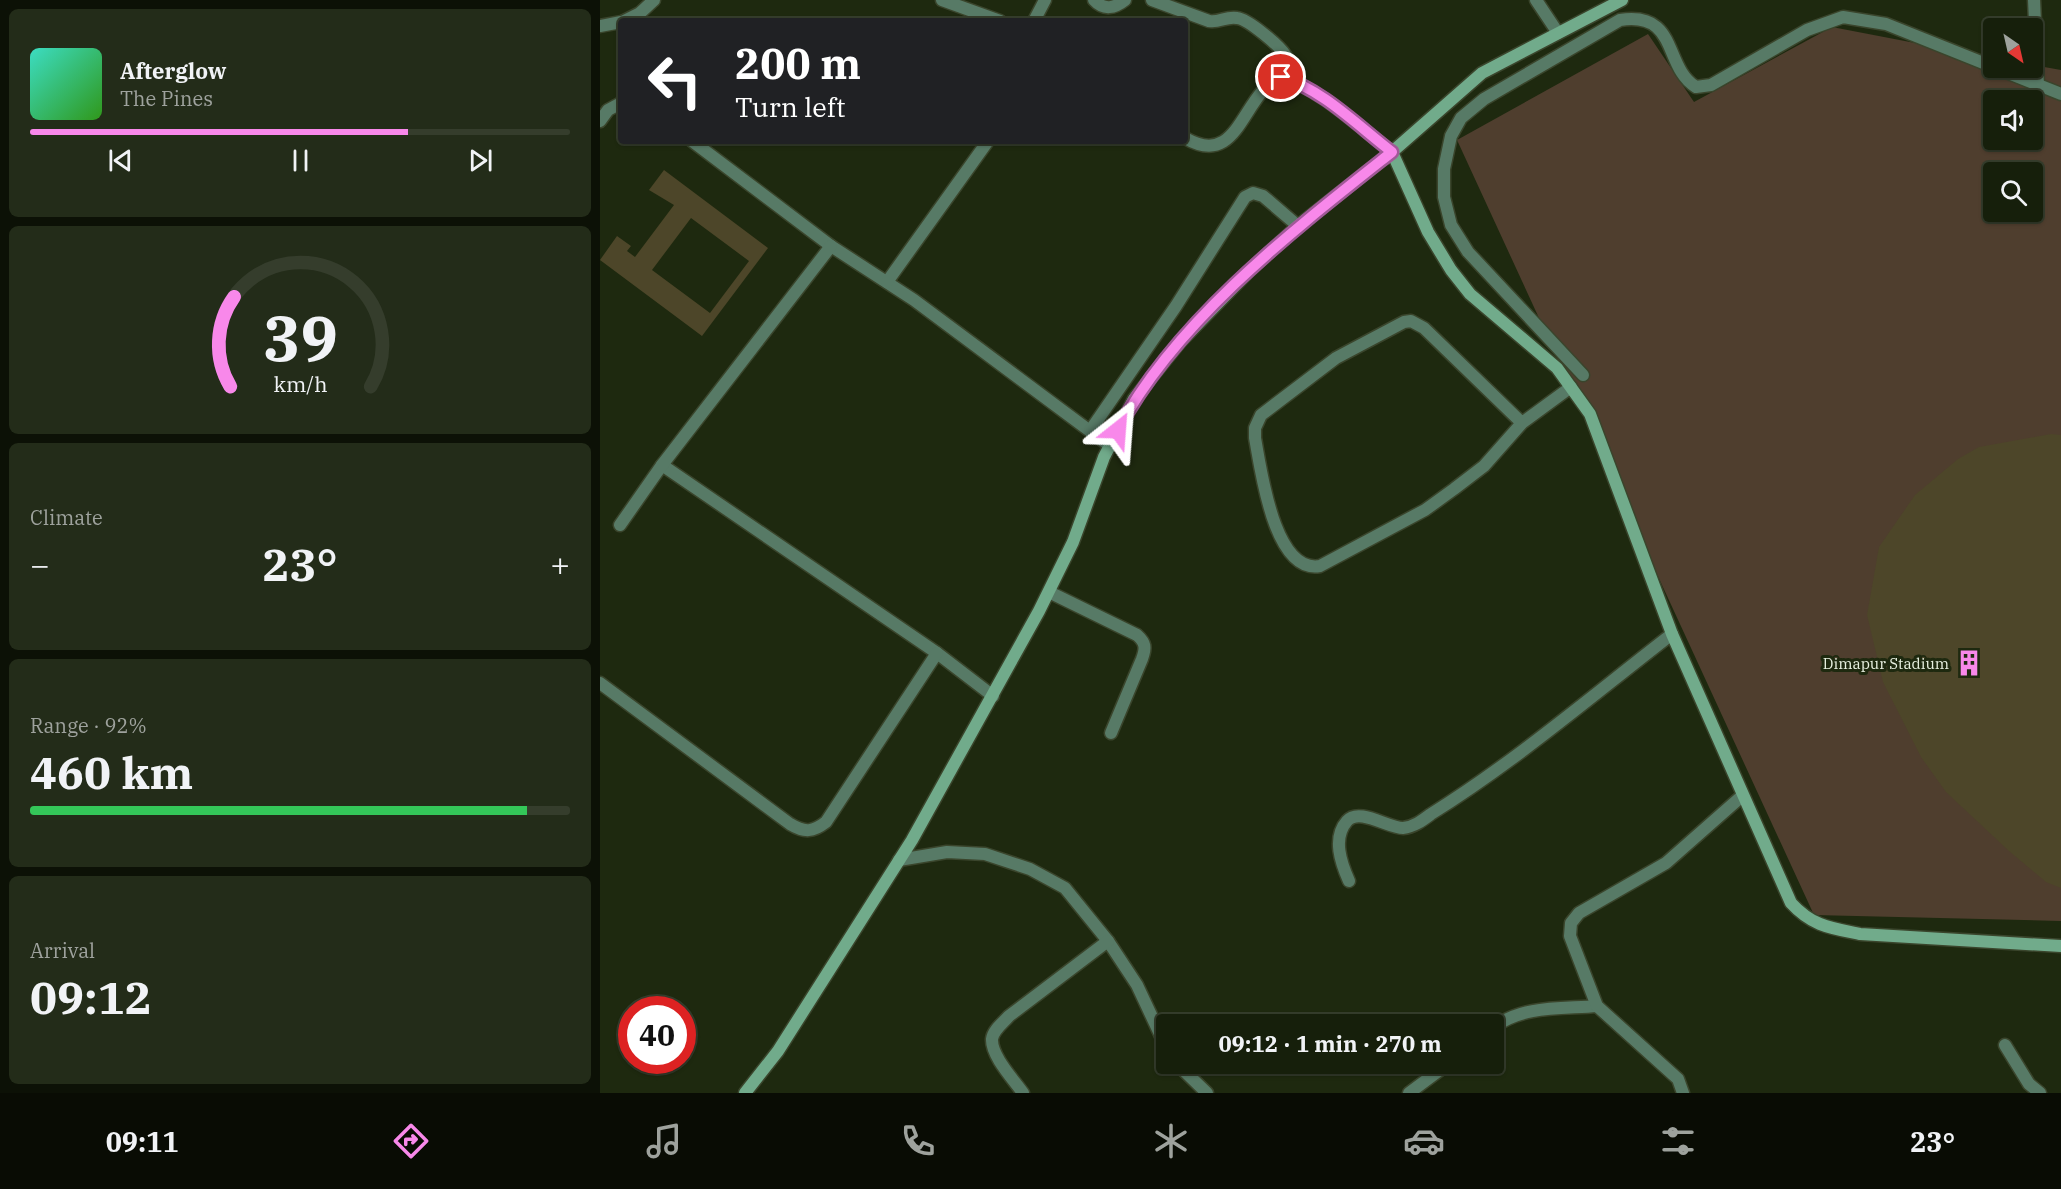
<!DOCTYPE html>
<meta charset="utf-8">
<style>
body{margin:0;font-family:"IBM Plex Serif",serif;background:#232c19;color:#f1f3f6;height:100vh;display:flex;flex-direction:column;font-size:22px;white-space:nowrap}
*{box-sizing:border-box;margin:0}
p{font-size:20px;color:#9ea29d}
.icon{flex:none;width:33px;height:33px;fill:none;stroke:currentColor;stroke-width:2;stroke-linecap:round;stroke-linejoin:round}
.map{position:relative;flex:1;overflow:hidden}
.details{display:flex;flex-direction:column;gap:9px;padding:9px;background:#0c1106;width:600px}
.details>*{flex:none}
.hud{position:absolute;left:18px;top:18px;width:570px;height:126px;border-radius:6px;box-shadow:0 2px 4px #0004,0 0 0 2px #353d2c;background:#202124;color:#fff;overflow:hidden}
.needle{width:39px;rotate:146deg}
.buttons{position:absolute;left:1383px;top:18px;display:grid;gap:12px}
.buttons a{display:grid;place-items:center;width:60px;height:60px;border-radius:6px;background:#161f0b;box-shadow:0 2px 4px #0004,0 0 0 2px #353d2c;font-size:30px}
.speed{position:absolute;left:18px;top:996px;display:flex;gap:12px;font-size:30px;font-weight:700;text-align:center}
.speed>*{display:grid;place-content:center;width:78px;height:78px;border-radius:50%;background:#161f0b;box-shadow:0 2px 4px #0004,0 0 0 2px #353d2c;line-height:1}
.speed .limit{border:9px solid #d22;background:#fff;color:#111}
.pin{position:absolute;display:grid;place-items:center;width:51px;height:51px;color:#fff;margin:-26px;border:3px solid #fff;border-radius:50%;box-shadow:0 2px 6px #0007}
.me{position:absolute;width:66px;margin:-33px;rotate:28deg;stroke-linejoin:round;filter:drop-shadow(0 0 4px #0008)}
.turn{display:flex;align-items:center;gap:21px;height:126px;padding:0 18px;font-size:27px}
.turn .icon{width:78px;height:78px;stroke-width:2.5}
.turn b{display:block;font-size:42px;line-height:51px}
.big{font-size:45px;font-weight:700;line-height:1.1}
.details .tile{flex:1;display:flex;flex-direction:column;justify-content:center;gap:9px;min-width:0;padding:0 21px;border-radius:9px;background:#232c19}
.details .dial{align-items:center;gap:0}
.dial svg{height:156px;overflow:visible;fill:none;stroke:#353d2c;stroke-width:7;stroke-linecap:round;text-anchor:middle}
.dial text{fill:#f1f3f6;stroke:none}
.song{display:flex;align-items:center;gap:18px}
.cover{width:72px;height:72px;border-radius:9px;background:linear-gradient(135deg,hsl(170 70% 55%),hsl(110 70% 35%))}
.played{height:6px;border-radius:3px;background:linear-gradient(90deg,#f888ea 70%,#353d2c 70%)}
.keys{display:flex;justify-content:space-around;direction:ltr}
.heat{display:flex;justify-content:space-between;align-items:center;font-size:33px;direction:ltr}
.charge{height:9px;border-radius:4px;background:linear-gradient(90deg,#34c759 92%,#353d2c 0)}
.trip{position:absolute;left:556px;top:1014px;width:348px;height:60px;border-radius:6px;background:#161f0b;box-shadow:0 2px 4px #0004,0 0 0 2px #353d2c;font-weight:700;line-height:60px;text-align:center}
.tabs{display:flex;height:96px;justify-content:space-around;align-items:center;background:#090c04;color:#9ea29d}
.tabs .icon{width:42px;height:42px}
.tabs .on{color:#f888ea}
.tabs b{font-size:27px;color:#f1f3f6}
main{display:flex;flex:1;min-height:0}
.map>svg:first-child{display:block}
.green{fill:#4f3e2e;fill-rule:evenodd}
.building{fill:#4d4629;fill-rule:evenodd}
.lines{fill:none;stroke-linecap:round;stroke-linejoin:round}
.street-casing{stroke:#3a452c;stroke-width:15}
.secondary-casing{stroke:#3a452c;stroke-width:15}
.street{stroke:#577a66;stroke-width:12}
.secondary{stroke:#71ab8b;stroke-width:12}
.route-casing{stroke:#a15898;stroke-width:15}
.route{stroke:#f888ea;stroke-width:10}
.labels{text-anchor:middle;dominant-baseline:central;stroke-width:6;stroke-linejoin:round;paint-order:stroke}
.poi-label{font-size:15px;fill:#e9f1e1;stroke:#1e290f;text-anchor:end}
</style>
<main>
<section class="details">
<div class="tile">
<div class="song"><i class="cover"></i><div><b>Afterglow</b><p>The Pines</p></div></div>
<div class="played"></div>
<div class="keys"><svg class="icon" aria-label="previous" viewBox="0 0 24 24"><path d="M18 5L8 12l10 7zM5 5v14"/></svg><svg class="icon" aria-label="pause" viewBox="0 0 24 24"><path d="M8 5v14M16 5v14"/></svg><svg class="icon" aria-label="next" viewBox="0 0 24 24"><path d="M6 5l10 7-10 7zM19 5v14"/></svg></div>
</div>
<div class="tile dial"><svg viewBox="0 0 100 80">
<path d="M14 69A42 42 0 1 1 86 69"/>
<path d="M14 69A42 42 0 0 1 16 23" stroke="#f888ea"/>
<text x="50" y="56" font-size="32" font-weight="700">39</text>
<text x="50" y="72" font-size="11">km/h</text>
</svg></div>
<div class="tile"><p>Climate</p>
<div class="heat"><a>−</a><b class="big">23°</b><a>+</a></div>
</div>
<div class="tile"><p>Range · 92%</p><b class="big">460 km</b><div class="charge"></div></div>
<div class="tile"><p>Arrival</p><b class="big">09:12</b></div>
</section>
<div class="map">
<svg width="1461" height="1093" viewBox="0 0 1461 1093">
<rect width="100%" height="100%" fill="#1e290f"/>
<!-- green -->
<path class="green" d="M 1232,27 L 1393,58 L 1394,68 L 1432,68 L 1433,65 L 1461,70 L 1461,921 L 1214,915 L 857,140 L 1048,34 L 1094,102 ZM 1394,100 L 1432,100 L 1432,140 L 1394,140 ZM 1394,172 L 1432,172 L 1432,212 L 1394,212 Z"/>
<!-- building -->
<g class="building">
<path d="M 64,170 L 168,248 L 102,336 L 0,260 L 17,236 L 31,246 L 27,251 L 35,257 L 74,205 L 49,190 ZM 91,218 L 149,261 L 110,313 L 52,270 Z"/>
<polygon points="1451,434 1461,435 1461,888 1446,882 1409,851 1346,792 1321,757 1283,682 1267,615 1279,547 1315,495 1358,459 1379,447"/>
</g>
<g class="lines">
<!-- street casing -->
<g class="street-casing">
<g id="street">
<polyline points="342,0 400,21"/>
<path d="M 494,0 C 504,11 515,8 525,0"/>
<path d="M 552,0 L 609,21 C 619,23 626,16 637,18 C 648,19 680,46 686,56 C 691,63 689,71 688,79"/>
<polyline points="936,0 958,33"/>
<polyline points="1434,0 1438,86"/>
<polyline points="24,21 40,13 54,0"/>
<polyline points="434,21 445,0"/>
<polyline points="0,26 21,22"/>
<polyline points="0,121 8,110 21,103"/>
<path d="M 585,138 C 640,170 641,94 681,77 C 719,88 759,127 792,152"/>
<polyline points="92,141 231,246 314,300 510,446"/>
<polyline points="287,282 388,141"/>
<path d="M 983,375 L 868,252 L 851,225 L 844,197 L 844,169 L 851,136 L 861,118 L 884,99 L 1020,20 C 1079,11 1063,67 1096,87 L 1111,85 L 1207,30 L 1243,17 L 1286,24 L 1461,94"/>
<path d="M 922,423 L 824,328 L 811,321 L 804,322 L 736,358 L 661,415 L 655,428 L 655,438 C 661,470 674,574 720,566 L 825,510 L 854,489 L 884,466 L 922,423 L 971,387"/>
<polyline points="490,431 576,306 645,197 653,193 663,196 698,226"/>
<polyline points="62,465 337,653 393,696"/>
<polyline points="20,525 62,465 231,246"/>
<path d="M 449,592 L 537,635 C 546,643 546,648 542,659 L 511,733"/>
<path d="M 0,683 L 190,824 C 205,833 213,832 226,822 L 337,653"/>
<polyline points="299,860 347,852 385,854 430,869 465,888 508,941 537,985 567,1049"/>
<path d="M 749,881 C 741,863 732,838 747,821 C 759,807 788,828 803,828 C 814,827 823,820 831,814 C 916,761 993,695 1072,634"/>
<path d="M 894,1027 C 924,1005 962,1009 997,1006"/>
<polyline points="1405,1045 1429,1084 1440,1093"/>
<polyline points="577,1064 607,1093"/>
<path d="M 423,1093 C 414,1080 391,1056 392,1039 C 393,1030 403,1023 409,1016 L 508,941"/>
<polyline points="809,1093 848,1064"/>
<polyline points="1083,1093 1078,1079 997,1006 970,936 971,923 979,913 1066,863 1142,796"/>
</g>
</g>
<!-- secondary casing -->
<g class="secondary-casing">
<g id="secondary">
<path d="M 792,152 L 828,232 L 851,270 L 870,294 L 957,368 L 990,414 L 1072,634 L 1191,903 C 1212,926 1230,928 1260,934 L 1461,946"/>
<polyline points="145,1093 178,1051 312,840 439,611 473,542 504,457 534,399 580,342 650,270 698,226 792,152 882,73 1022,0"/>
</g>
</g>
<!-- street -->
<use href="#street" class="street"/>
<!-- secondary -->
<use href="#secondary" class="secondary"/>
</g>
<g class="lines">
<!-- route casing -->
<g class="route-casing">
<path id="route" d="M 518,430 C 575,321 696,228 792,152 C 758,126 722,89 681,77"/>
</g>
<!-- route -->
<use href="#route" class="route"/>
</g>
<!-- icons -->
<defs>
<g id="building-bare" transform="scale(2.07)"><path d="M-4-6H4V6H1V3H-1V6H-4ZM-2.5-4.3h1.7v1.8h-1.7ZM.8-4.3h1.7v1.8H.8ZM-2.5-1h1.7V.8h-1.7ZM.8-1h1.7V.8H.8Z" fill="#f888ea" stroke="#1e290f" stroke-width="2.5" paint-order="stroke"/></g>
</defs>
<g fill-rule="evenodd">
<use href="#building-bare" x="1369" y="663"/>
</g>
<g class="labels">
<!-- poi labels -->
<g class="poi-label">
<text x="1349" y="663">Dimapur Stadium</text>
</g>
</g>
</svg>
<div class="buttons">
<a><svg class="needle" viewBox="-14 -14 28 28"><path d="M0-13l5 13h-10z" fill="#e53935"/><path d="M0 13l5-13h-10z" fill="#9ea29d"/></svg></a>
<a><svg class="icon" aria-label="sound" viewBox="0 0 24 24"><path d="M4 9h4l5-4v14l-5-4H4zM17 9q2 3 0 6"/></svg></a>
<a><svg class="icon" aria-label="search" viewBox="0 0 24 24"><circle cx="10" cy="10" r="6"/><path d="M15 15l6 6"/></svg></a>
</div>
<div class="speed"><div class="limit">40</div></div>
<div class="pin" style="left:681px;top:77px;background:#d93025"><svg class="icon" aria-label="arrive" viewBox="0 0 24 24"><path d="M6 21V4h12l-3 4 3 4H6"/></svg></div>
<svg class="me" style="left:518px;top:430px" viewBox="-20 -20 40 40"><path d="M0-17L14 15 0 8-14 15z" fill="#f888ea" stroke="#fff" stroke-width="4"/></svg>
<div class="trip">09:12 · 1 min · 270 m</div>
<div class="hud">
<div class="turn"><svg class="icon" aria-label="left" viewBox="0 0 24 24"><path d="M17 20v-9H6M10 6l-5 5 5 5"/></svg><div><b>200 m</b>Turn left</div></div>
</div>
</div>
</main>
<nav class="tabs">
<b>09:11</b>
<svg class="icon on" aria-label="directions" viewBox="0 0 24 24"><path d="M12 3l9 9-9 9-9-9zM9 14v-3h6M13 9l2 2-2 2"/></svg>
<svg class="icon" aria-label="music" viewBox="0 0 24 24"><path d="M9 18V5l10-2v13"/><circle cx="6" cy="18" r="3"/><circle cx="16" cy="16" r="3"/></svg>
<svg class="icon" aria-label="phone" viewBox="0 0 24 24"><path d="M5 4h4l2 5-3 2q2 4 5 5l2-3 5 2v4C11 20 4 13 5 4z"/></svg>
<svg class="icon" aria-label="climate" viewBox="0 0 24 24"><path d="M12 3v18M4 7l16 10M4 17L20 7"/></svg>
<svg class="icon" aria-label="car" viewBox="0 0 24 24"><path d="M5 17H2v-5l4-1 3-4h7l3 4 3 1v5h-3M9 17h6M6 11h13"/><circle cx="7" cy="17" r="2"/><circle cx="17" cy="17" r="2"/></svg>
<svg class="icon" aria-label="filters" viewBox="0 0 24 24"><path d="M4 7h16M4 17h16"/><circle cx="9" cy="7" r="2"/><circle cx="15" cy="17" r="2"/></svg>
<b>23°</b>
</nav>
